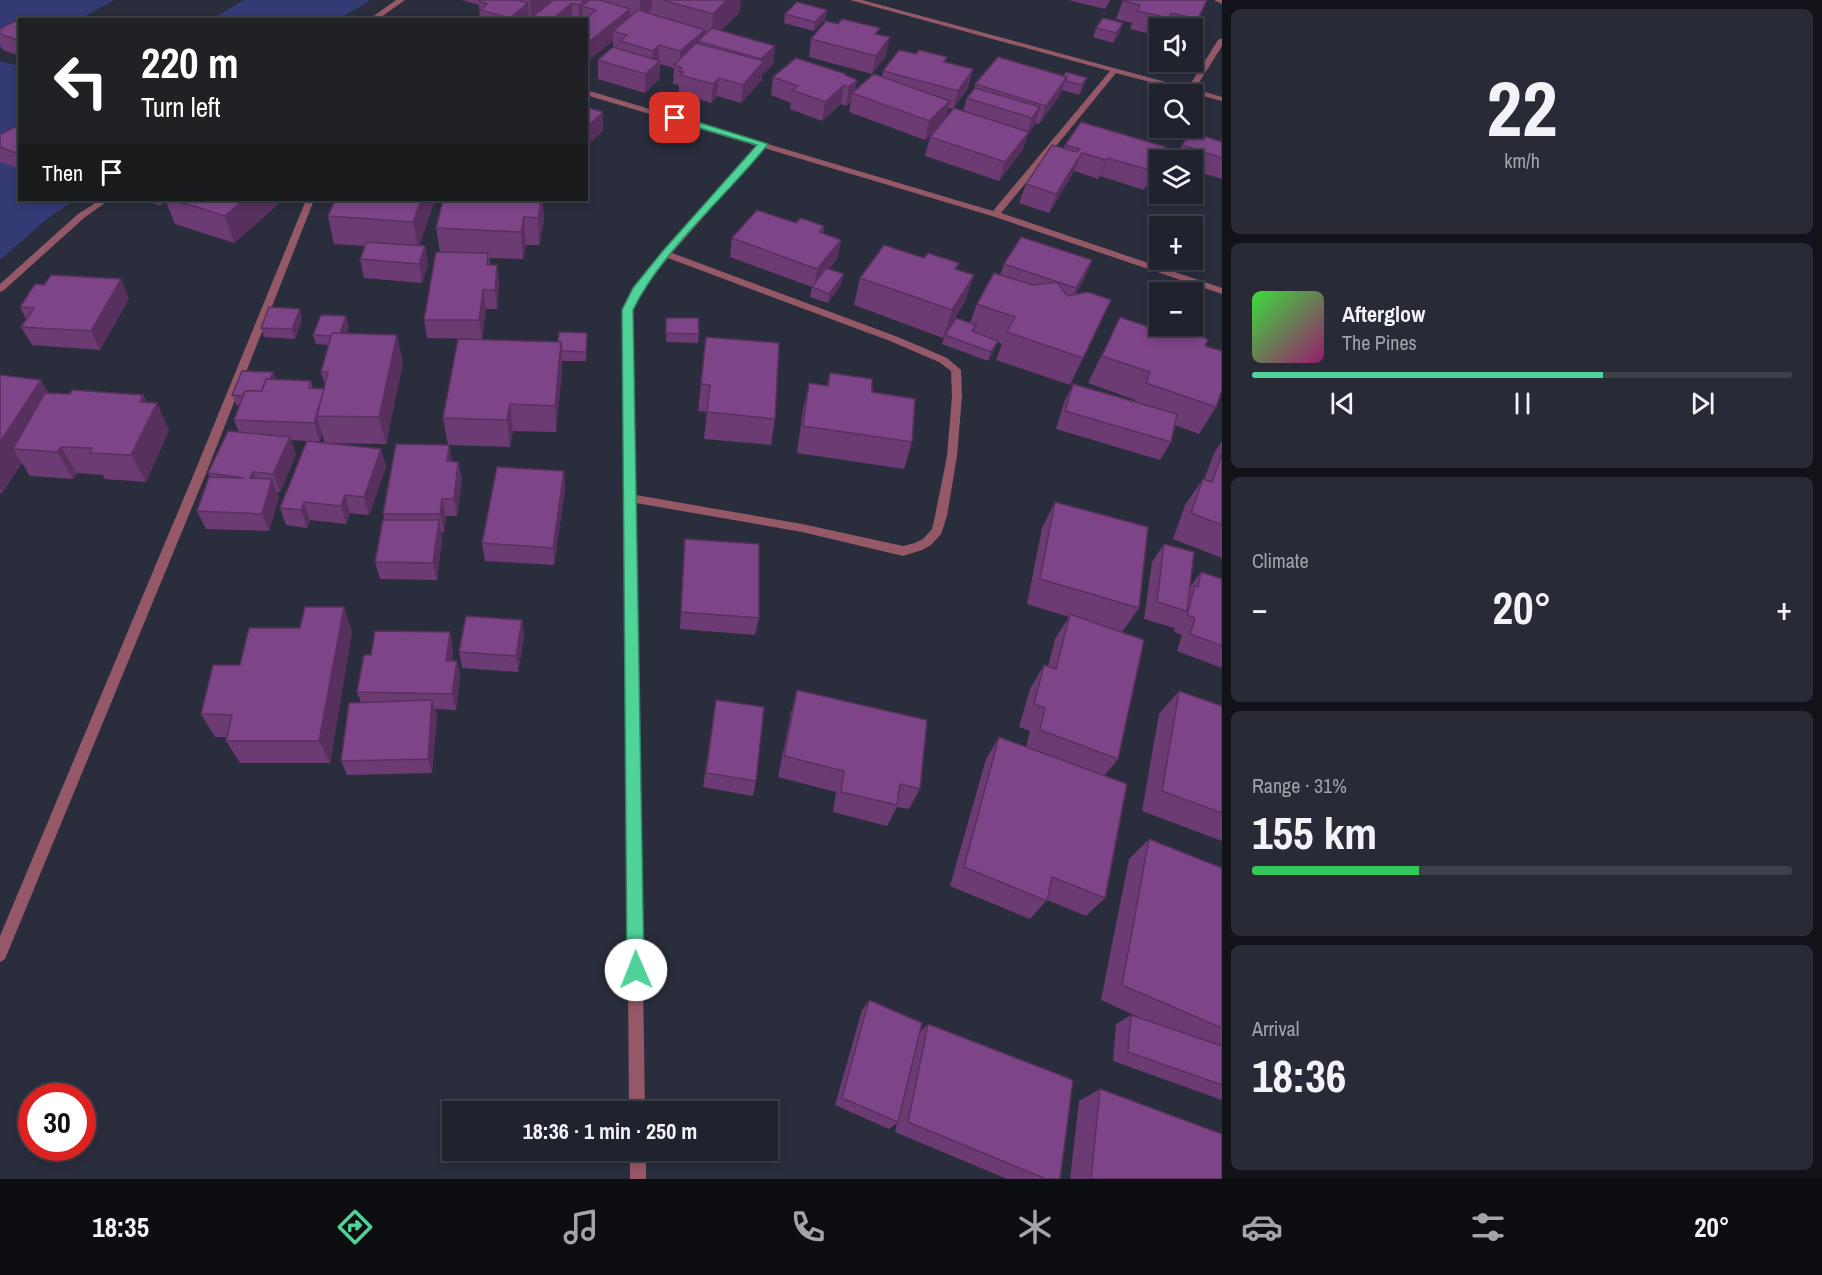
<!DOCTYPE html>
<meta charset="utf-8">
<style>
body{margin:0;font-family:"Archivo Narrow",sans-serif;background:#282a35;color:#f1f3f6;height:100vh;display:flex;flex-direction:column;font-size:22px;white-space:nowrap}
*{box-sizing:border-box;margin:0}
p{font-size:20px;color:#a2a4aa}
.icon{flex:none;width:33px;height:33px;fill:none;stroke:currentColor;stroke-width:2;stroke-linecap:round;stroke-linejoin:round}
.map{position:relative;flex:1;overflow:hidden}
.sheet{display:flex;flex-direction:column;gap:9px;padding:9px;background:#121319;width:600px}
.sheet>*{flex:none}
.banner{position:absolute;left:18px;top:18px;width:570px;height:183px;border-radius:0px;box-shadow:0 3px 9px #0003,0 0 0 2px #3d3f49;background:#202124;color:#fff;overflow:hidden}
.tools{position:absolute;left:1149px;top:18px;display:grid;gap:12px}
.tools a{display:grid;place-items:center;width:54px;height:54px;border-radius:0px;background:#20222d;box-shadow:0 3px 9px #0003,0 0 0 2px #3d3f49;font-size:30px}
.speed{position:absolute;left:18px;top:1083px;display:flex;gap:12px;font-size:30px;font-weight:700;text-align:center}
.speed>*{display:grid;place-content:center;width:78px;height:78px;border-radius:50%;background:#20222d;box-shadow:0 3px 9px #0003,0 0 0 2px #3d3f49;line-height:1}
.speed .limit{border:9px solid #d22;background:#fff;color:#111}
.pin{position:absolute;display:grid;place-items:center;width:51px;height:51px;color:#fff;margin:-26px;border-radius:12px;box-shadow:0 3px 9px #0006}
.me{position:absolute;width:66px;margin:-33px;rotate:359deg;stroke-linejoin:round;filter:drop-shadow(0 0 4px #0008)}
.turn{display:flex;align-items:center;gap:21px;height:126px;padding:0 24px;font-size:27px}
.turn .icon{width:78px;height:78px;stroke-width:2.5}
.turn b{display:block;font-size:42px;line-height:51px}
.then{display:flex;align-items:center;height:57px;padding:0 24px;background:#0003;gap:12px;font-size:22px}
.big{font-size:45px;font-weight:800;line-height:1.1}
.sheet .widget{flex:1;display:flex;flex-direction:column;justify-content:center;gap:9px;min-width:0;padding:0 21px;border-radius:9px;background:#282a35}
.sheet .dial{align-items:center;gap:0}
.dial b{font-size:78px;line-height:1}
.song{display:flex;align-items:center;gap:18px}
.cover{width:72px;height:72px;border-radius:9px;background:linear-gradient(135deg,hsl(120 70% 55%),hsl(320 70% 35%))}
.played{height:6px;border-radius:3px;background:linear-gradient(90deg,#4fd398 65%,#3d3f49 65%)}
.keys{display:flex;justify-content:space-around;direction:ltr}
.heat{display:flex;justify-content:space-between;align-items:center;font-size:33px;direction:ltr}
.charge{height:9px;border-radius:4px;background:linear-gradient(90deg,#34c759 31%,#3d3f49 0)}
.trip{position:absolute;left:442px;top:1101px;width:336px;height:60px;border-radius:0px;background:#20222d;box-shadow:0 3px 9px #0003,0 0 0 2px #3d3f49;font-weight:800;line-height:60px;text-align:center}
.tab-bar{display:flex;height:96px;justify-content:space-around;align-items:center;background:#0d0e12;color:#a2a4aa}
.tab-bar .icon{width:42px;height:42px}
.tab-bar .active{color:#4fd398}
.tab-bar b{font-size:27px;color:#f1f3f6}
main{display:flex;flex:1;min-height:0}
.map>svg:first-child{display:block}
.green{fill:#333a74}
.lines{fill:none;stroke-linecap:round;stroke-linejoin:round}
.street{fill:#945867;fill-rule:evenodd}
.wall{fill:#6c3b74}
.shaded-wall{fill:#58305e}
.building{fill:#7d4587;stroke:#58305e;stroke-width:1.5}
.route{fill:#4fd398;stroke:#338963;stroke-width:1.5}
</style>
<main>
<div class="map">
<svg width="1222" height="1179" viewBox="0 0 1222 1179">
<rect width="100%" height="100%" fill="#2a2d3c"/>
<!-- green -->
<g class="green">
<polygon points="0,0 114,0 80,19 20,20 19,38 0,49"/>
<polygon points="244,0 371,0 339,19 212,19"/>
<polygon points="0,61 19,66 20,200 75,200 48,218 0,260"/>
</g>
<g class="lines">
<!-- street -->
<g class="street">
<polygon points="396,0 405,0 377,20 368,20"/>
<path d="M 850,0 L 862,0 L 1188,88 L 1218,40 L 1222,38 L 1222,46 L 1195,89 L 1222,97 L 1222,101 L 1116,73 L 1001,213 L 1222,288 L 1222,294 L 992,216 L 764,148 L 672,253 L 898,337 L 947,358 L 961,370 L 962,396 L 957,456 L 947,516 L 941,534 L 931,545 L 922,550 L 903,556 L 802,532 L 636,503 L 645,1112 L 629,1112 L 623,310 L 634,288 L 663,252 L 757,146 L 586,95 L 586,90 L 993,211 L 1110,71 ZM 668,258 L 890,341 L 939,362 L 951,371 L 952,396 L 947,456 L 935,516 L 932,529 L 923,539 L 915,543 L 903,546 L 802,524 L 636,495 L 633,310 L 641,291 Z"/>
<polygon points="1214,0 1222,0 1222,4"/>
<polygon points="100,200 109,200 84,218 3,291 0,292 0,284 78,214"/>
<polygon points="306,200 314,200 205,476 5,959 0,962 0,936 193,476"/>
<rect x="630" y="1150" width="16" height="29"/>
</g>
</g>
<!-- wall -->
<g class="wall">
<polygon points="462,0 741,0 739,13 721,31 775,46 773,64 762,75 762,80 741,103 717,96 711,103 679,93 679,85 673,84 674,68 660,64 659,79 645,93 598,79 598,60 613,47 613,41 586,20 480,19 479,5"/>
<polygon points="1068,0 1110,0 1105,9"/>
<polygon points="1123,0 1207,0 1192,32 1192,28 1160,28 1160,36 1130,29 1132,23 1116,19"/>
<polygon points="827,10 825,19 814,31 784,23 785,14"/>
<polygon points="20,20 20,56 3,50 0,44 0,29"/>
<polygon points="1096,28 1120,32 1113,43 1093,37"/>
<polygon points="879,34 886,56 872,74 809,57 811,39"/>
<polygon points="946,62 968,88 953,109 948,108 946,119 963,111 967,98 974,90 975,84 1063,76 1087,78 1083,87 1079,95 1062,90 1060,95 1039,124 1035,123 1034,126 1028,134 1022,151 999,181 925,156 930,137 942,123 925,140 849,112 851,101 846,106 841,104 822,121 790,109 791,103 771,95 773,77 846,76 857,80 855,91 882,77 883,71"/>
<polygon points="20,129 20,169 0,162 0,135"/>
<polygon points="1222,142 1222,179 1192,170 1192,160 1175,160 1182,145"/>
<polygon points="1065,145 1166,147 1158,166 1144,190 1100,176 1098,179 1074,171 1049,213 1019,203 1026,184 1064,148"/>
<polygon points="145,200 283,200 234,243 175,224 166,202 160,206"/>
<polygon points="335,200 435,200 419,246 425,246 428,265 422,283 364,278 360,259 365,246 334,244 328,216"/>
<polygon points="443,200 544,219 539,245 526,245 523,259 489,258 490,265 497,265 499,284 497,309 486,309 482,339 427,338 424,320 440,252 436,228"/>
<polygon points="796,223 824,226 823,233 841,240 837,259 829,269 841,284 828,303 810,297 812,287 730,257 732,238"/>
<polygon points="1092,260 1084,279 1075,295 1111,300 1070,385 996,360 1002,344 998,342 994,350 988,361 942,344 945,335 943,338 854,305 860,278 957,270 974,275 964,303 945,334 970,323 977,304 1000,275 1004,264"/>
<polygon points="129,298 100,350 32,345 21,327 26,319 20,307"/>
<polygon points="1120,317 1205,346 1216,407 1199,434 1175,425 1171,442 1160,460 1056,429 1064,403 1073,384 1134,402 1135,400 1088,383"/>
<polygon points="666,318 699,334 698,343 666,342"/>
<polygon points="302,319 295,339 264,337 261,328"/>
<polygon points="349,326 346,334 403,362 386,444 325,443 322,434 320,441 308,441 381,449 386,467 369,515 350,513 346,524 310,520 307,528 286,525 280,508 307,441 291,440 296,455 280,492 277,492 279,497 269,531 206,529 197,511 210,477 208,473 239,432 234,420 240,405 236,405 232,395 273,372 276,380 311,381 313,388 324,389 325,385 321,372 328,345 316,344 313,335"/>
<polygon points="587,333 586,361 562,361 562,370 556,432 513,431 510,447 449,445 452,462 458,462 462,480 457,516 446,516 444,532 441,532 442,538 437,580 380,579 375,562 385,520 383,514 448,445 443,418 558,342"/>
<polygon points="706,337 775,419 771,445 704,439 707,412 698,411"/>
<polygon points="830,373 872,392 912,442 904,469 797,453 803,410 809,383 827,386"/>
<polygon points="0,375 49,393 70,394 143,395 147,402 169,430 146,482 105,479 103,475 77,473 73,479 30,476 22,463 2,493 0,493"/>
<polygon points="1222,441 1222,558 1173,539 1185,505 1203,479 1204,480 1214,453"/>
<polygon points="564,471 565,489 554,565 485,561 482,543"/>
<polygon points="1055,502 1139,608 1122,632 1118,759 1104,776 1105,898 1086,916 1047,900 1030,919 950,886 986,759 999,737 1026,747 1030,731 1019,727 1030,689 1044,665 1048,666 1055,639 1069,617 1027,604 1042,528"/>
<polygon points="685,539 759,618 755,635 680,629"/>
<polygon points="1164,544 1190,587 1201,572 1222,579 1222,668 1177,651 1182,635 1174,632 1175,627 1174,628 1144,619 1152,562"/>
<polygon points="522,620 524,637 518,672 462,668 459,652"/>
<polygon points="300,628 352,631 330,763 240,763 226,741 227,737 215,737 201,714 240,665"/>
<polygon points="453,649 452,661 457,661 460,677 456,710 435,709 437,716 432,773 347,775 341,761 361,702 357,692"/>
<polygon points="797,690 920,789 909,809 897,807 887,826 833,812 836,792 778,777 791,713"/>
<polygon points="1179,691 1222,706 1222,841 1142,811 1159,714"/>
<polygon points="716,700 756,781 753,796 703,787"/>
<polygon points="1149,839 1222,868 1222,1100 1113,1061 1116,1024 1131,1015 1143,1019 1101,1000 1129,859"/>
<polygon points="869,1000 920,1032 928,1024 1060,1179 1007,1179 895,1132 897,1123 889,1129 835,1105 862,1010"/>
<polygon points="1100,1089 1222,1179 1070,1179 1079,1101"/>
</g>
<!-- shaded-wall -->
<g class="shaded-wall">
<polygon points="530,0 552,0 531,19"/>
<polygon points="585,0 589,0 589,8 582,6 583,20 579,20 579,5"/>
<polygon points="640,0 652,0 651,10 640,21"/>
<polygon points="727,0 741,0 739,13 711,40 713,14"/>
<polygon points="528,3 529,20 510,20 510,18"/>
<polygon points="572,3 572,20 551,20"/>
<polygon points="630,9 629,27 613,31 613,41 586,63 586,44"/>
<polygon points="827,10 825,19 814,31 815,22"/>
<polygon points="1123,23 1120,32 1113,43 1116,33"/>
<polygon points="705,30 704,43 698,41 697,54 679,67 680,51"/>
<polygon points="890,37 886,56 872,74 876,56"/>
<polygon points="659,45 659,79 645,93 645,74 652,68 653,51"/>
<polygon points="775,46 773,64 762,75 762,80 741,103 743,85 761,65 761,59"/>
<polygon points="973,69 968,88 953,109 958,91"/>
<polygon points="846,74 841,104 822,121 825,102"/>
<polygon points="1067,77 1060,95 1039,124 1046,106"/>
<polygon points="719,78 717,96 711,103 713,84"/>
<polygon points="1087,78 1083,87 1079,95 1082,85"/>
<polygon points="857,80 855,94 852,93 851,101 846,106 849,87"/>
<polygon points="950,101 945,120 925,140 929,121"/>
<polygon points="1040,107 1034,126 1028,134 1022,151 999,181 1005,162 1027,134 1032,118"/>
<polygon points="603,112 603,131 586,147 586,128"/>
<polygon points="1166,147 1160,162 1144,190 1153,171"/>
<polygon points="1082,153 1074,171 1049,213 1056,194"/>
<polygon points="1108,158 1100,176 1098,179 1106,160"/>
<polygon points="158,200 165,200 166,202 160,206"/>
<polygon points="243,200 283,200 234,243 225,216"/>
<polygon points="421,200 435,200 418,249 413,222"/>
<polygon points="541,200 543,200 544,219 539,245 538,218"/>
<polygon points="524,217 526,245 523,259 521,232"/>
<polygon points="841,240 837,259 814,288 817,269"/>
<polygon points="425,246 428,265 422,283 419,264"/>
<polygon points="1092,260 1084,279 1068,307 1076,288"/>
<polygon points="497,265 499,284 497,309 495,290"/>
<polygon points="844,274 841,284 828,303 829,294"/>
<polygon points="974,275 964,303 943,338 952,310"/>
<polygon points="121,279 129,298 100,350 91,331"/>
<polygon points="483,290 486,309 482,339 479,320"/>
<polygon points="300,309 302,319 295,339 292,329"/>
<polygon points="346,316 349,326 342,346 339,336"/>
<polygon points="397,335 403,362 386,444 379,417"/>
<polygon points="998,341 994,350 988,361 991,352"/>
<polygon points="561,342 562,370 556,432 555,406"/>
<polygon points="273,372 276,382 264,397"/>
<polygon points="41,380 57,407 13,449 22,463 2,493 0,489 0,442"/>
<polygon points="143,395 152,413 157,403 169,430 146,482 131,455 140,402"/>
<polygon points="510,404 513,431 510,447 507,420"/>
<polygon points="317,416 322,434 320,441 314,423"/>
<polygon points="290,437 296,455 280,492 273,474"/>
<polygon points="449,445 452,463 447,461"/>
<polygon points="61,447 77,473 73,479 57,452"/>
<polygon points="381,449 386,467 369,515 364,497"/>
<polygon points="458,462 462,480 457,516 454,499"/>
<polygon points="564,471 565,489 554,565 553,548"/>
<polygon points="253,472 260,490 250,478"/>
<polygon points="272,479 279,497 269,531 262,514"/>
<polygon points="345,495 350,513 346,524 341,506"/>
<polygon points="442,499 446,516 444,532 440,514"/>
<polygon points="304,502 310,520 307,528 301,510"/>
<polygon points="439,520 442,538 437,580 433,563"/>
<polygon points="344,607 352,631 330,763 319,741"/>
<polygon points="522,620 524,637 518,672 516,656"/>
<polygon points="450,632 453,649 449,677 446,661"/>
<polygon points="457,661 460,677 456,710 452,694"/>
<polygon points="432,700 437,716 432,773 428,759"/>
</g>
<!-- building -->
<g class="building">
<polygon points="480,0 517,0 528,3 510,18 480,10 487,4 479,1"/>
<polygon points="554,0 585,0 579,5 572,3 551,20 528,20"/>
<polygon points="590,0 600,0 630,9 586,44 586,20 584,20 596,10 582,6"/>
<polygon points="662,0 727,0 713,14"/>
<polygon points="1123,0 1207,0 1198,19 1171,13 1169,18 1137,11 1140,5 1123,1"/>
<polygon points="797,2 827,10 815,22 785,14"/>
<polygon points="638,10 705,30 680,51 659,45 653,51 620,41 627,35 613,31"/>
<polygon points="39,16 49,20 33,20"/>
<polygon points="22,17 28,20 20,20 20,41 0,34 0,29"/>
<polygon points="1103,18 1123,23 1116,33 1096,28"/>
<polygon points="842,19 880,28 875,34 890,37 876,56 811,39 826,21 838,24"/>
<polygon points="712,28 775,46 761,59 698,41"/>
<polygon points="696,43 764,61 743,85 719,78 713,84 680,75 683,72 679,71 682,68 674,65"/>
<polygon points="613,47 660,61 645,74 598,60"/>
<polygon points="899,50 916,54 919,50 947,57 944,62 973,69 958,91 883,71"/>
<polygon points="998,57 1067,77 1046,106 975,84"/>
<polygon points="796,58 846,74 845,75 857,80 849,87 844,85 825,102 792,90 798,86 773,77"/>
<polygon points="1066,72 1087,78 1082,85 1066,81 1067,77 1063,76"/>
<polygon points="874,74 950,101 929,121 852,93"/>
<polygon points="975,88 1040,107 1032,118 967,98"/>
<polygon points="586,107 603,112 586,128"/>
<polygon points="954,108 1029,132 1005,162 930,137"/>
<polygon points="1081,122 1166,147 1153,171 1108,158 1106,160 1082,153 1056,194 1026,184 1052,145 1077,152 1080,149 1065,145"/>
<polygon points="14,127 20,129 19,154 0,147 0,135"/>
<polygon points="1191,132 1222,142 1222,158 1182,145"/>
<polygon points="174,200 243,200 225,216"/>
<polygon points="335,200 421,200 413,222 328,216"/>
<polygon points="443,200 541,200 538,218 524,217 521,232 436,228"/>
<polygon points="757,210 796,223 801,218 824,226 819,232 841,240 817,269 732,238"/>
<polygon points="1021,237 1092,260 1076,288 1004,264"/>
<polygon points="367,242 425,246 419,264 360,259"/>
<polygon points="884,245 924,258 928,253 959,263 955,269 974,275 952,310 860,278"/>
<polygon points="436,252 488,253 487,265 497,265 495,290 483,290 479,320 424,320"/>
<polygon points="826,268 844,274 829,294 812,287"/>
<polygon points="994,273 1033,285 1057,282 1067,296 1088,292 1111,300 1083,358 1007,332 1015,317 977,304"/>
<polygon points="51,275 121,279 91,331 21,327 34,308 20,307 35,284 44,285"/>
<polygon points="269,307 300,309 292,329 261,328"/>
<polygon points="321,315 346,316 340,334 332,333 331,336 313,335"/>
<polygon points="1120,317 1160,331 1163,326 1166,326 1208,339 1205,346 1222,351 1222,390 1216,407 1146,383 1150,372 1102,356"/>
<polygon points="666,318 698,318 699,334 666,333"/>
<polygon points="956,318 976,325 972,331 998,341 991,352 945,335"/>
<polygon points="559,332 587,333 586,352 562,351 561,342 558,342"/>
<polygon points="332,333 397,335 379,417 317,416 328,372 321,372"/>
<polygon points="706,337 779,343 775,419 707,412 710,385 701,384"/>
<polygon points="458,339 561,342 555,406 510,404 507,420 443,418"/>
<polygon points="242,371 273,372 270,379 266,379 262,391 245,391 243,396 232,395"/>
<polygon points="830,373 872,379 872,392 915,399 912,442 803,426 809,383 828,386"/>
<polygon points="0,375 41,380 0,442"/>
<polygon points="266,379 311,381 309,388 324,389 314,423 234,420 245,391 262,391"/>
<polygon points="1073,384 1177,414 1171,442 1065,411"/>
<polygon points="72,390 143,395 140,402 157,403 131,455 90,453 92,448 61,447 57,452 13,449 45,393 70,394"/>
<polygon points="228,431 290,437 273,474 253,472 250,478 272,479 262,514 197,511 209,477 244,478 208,473"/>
<polygon points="307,441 381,449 364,497 345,495 341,506 304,502 301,510 280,508"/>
<polygon points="396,444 449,445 447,461 458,462 454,499 442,499 440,514 383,514"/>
<polygon points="1222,454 1222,525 1191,513 1203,479 1212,482"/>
<polygon points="497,467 564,471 553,548 482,543"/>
<polygon points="1055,502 1148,527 1139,608 1040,579"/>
<polygon points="383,520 439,520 433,563 375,562"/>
<polygon points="685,539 759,544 759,618 681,612"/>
<polygon points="1164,544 1194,552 1187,611 1157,602"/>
<polygon points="1201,572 1222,579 1222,646 1190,634 1195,618 1187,615 1195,586 1198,587"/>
<polygon points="305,607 344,607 319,741 226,741 232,715 201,714 213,665 240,665 249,628 300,628"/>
<polygon points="1070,614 1144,640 1118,759 1040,730 1045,708 1034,704 1044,665 1056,669"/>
<polygon points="466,616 522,620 516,656 459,652"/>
<polygon points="375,631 450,632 446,661 457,661 452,694 357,692 364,655 371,655"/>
<polygon points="797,690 927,720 920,789 900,784 897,805 841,792 844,771 784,756"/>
<polygon points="1179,691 1222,706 1222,813 1162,791"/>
<polygon points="432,700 428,759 341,761 349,703"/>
<polygon points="716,700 764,707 756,781 706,773"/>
<polygon points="999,737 1127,784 1105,898 1052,877 1047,901 964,867"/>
<polygon points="1149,839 1222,868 1222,1028 1122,985"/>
<polygon points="869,1000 922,1023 898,1122 842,1098"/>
<polygon points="1131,1015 1222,1046 1222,1085 1128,1052"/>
<polygon points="928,1024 1073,1080 1060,1179 1046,1179 908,1122"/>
<polygon points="1100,1089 1222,1134 1222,1179 1091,1179"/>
</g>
<!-- route -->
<path class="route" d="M 675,115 L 768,144 C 727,196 661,251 633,310 L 644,970 L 642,976 L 636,979 L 630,976 L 627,970 L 622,310 L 633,288 L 662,252 L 757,145 L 672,120 L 670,118 Z"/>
</svg>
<div class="tools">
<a><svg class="icon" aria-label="sound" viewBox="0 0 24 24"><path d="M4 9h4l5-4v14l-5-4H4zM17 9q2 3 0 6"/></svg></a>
<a><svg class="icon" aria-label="search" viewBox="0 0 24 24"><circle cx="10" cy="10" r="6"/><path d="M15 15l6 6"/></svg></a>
<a><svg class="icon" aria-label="layers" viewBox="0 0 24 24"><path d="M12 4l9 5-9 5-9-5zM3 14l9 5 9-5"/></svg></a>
<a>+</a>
<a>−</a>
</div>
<div class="speed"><div class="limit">30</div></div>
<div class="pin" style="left:675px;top:118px;background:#d93025"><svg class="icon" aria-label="arrive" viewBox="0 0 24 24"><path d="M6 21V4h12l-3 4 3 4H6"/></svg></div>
<svg class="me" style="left:636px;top:970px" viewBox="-20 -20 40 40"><circle r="19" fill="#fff"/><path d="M0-13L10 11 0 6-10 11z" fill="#4fd398"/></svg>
<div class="trip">18:36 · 1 min · 250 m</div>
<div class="banner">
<div class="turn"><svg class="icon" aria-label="left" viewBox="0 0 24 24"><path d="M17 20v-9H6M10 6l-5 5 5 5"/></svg><div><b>220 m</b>Turn left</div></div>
<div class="then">Then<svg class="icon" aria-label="arrive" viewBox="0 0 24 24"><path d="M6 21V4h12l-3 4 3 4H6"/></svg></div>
</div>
</div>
<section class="sheet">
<div class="widget dial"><b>22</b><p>km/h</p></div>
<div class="widget">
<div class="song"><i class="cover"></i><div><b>Afterglow</b><p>The Pines</p></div></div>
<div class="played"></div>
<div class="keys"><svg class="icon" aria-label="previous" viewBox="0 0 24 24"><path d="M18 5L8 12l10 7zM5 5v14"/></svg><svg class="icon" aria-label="pause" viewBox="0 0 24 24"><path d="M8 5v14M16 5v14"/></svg><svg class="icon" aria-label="next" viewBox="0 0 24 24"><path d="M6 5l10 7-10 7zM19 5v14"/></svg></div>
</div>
<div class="widget"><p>Climate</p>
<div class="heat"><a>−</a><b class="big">20°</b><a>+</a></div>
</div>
<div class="widget"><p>Range · 31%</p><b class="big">155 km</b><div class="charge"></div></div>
<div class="widget"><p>Arrival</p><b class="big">18:36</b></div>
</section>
</main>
<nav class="tab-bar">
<b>18:35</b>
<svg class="icon active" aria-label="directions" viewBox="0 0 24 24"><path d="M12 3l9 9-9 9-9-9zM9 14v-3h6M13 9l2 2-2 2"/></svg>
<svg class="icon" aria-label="music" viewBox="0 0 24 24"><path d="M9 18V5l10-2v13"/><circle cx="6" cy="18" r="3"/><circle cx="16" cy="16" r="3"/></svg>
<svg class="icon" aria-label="phone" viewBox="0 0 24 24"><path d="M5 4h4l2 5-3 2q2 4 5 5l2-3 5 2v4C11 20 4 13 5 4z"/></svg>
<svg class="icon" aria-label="climate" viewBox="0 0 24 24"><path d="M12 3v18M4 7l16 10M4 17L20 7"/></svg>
<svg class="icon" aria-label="car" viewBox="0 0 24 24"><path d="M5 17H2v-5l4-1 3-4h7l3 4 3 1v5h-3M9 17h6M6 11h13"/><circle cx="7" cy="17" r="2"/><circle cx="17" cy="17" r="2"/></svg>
<svg class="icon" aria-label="filters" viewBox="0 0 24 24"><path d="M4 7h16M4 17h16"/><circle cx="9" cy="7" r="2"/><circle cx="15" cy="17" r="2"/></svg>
<b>20°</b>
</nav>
